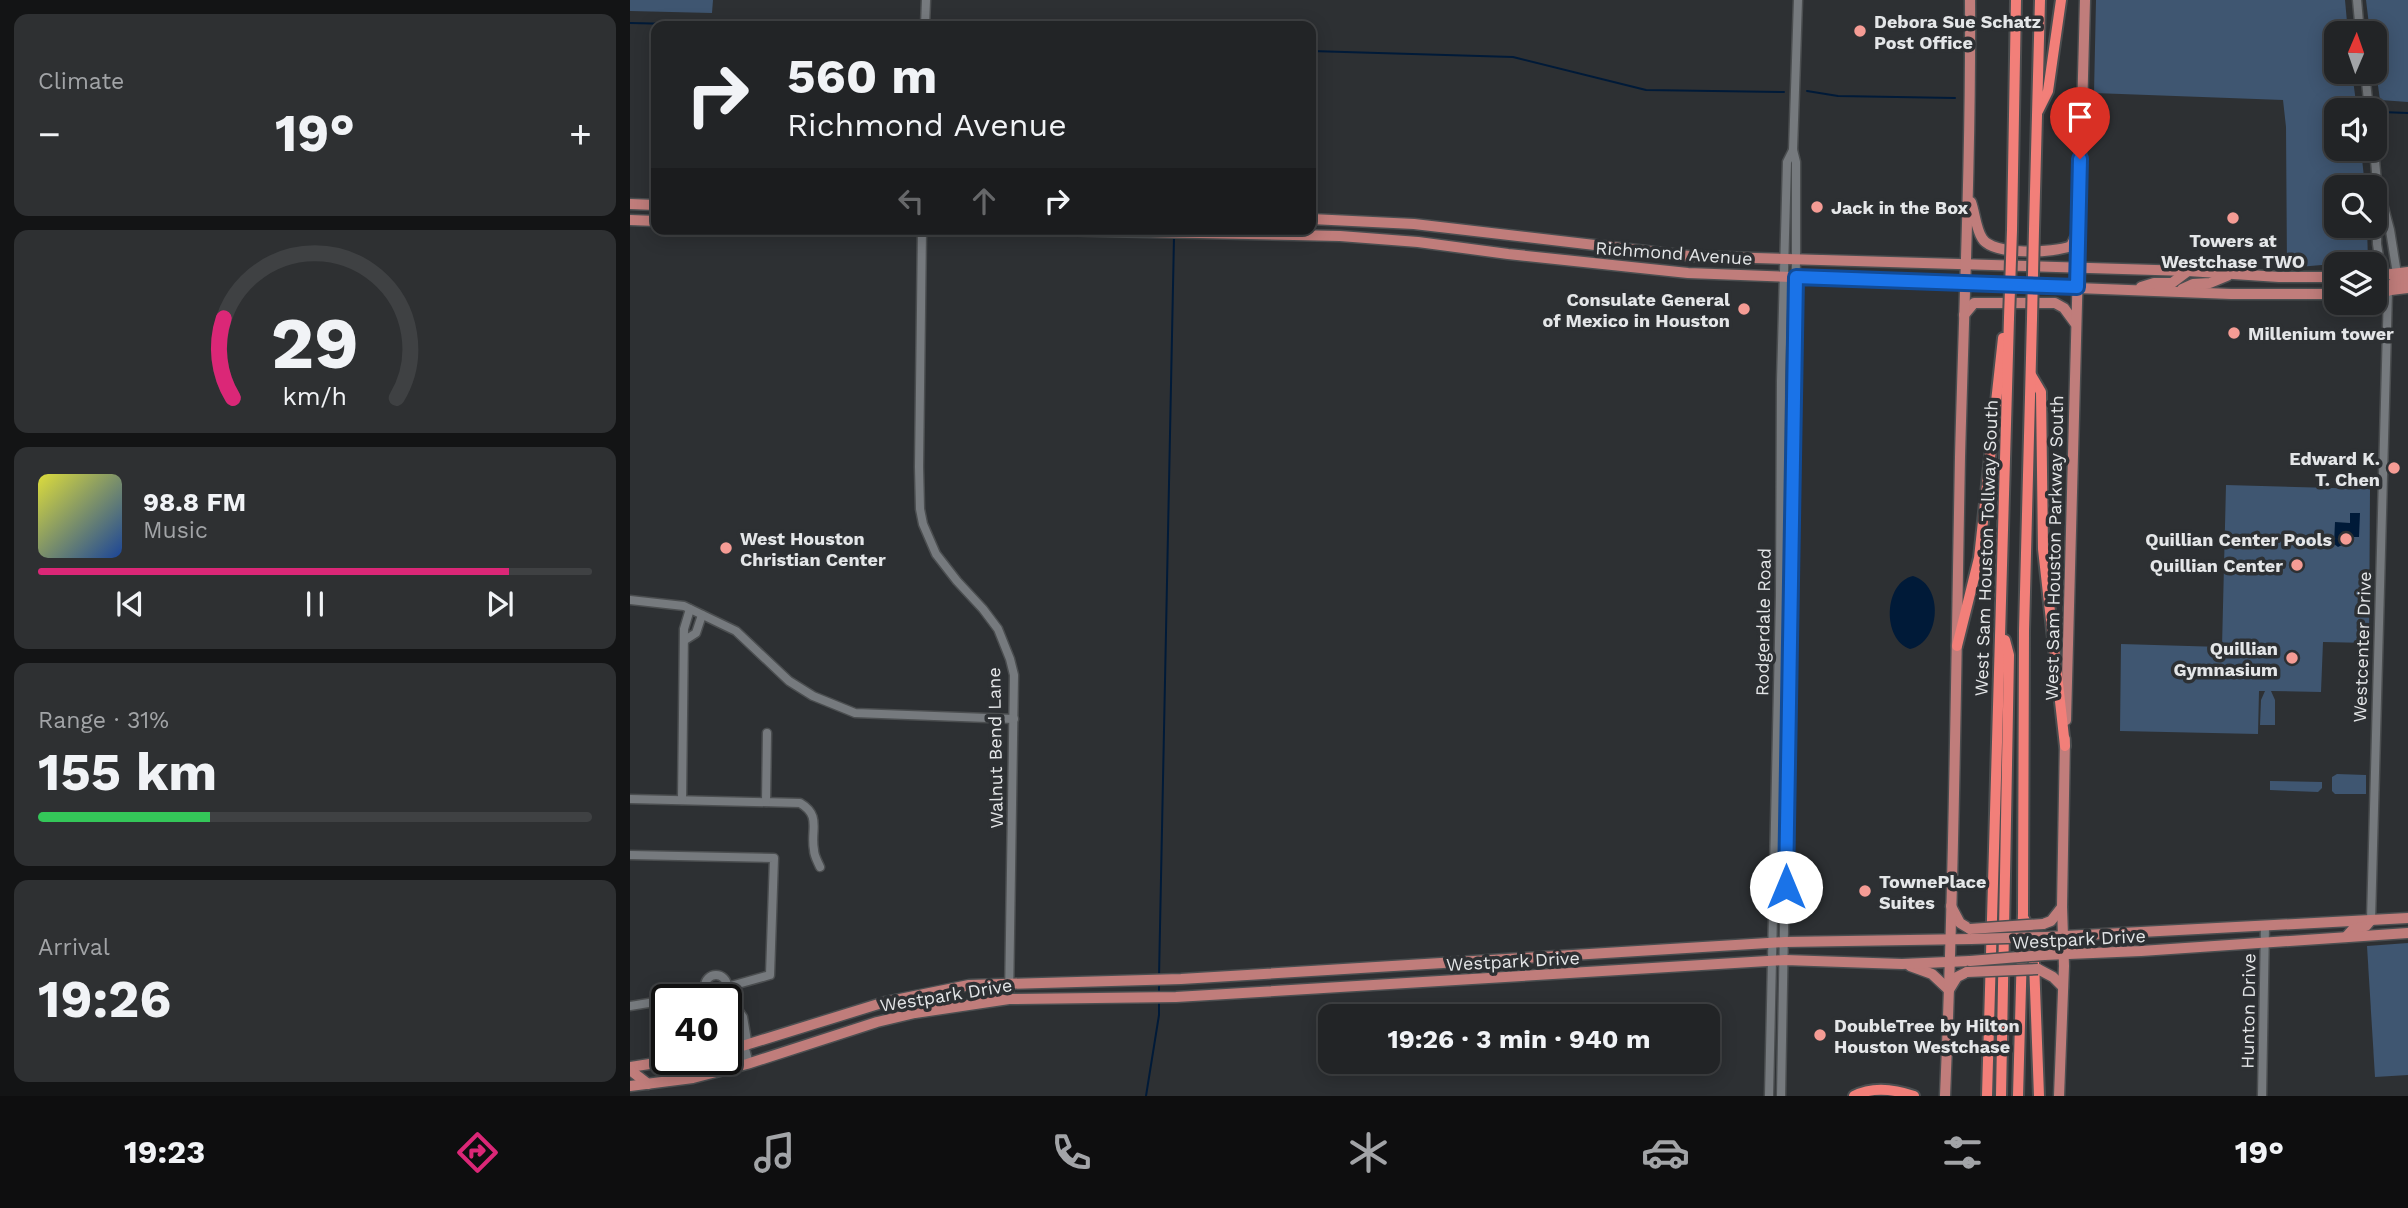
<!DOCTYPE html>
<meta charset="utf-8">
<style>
body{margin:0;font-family:"Work Sans",sans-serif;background:#2e3032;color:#f1f3f6;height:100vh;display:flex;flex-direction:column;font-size:26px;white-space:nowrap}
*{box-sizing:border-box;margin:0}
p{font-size:23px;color:#a2a4a7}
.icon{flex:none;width:38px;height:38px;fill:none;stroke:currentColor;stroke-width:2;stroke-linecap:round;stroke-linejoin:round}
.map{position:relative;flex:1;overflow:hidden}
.details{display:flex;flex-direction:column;gap:14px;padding:14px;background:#131415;width:630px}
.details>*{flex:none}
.top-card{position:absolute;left:21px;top:21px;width:665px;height:214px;border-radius:14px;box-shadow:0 4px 18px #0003,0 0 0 2px #3f4143;background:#222426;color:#f1f3f6;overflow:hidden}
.needle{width:46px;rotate:2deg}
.fabs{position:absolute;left:1694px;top:21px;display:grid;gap:14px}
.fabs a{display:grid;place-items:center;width:63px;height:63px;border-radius:14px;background:#222426;box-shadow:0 4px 18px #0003,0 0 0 2px #3f4143;font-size:35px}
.speed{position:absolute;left:21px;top:984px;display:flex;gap:14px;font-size:35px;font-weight:700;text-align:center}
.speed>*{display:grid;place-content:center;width:91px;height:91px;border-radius:50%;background:#222426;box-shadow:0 4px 18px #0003,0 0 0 2px #3f4143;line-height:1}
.speed .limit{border:4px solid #111;border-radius:10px;background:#fff;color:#111}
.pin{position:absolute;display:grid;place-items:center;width:60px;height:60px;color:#fff;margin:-72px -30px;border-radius:50% 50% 50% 0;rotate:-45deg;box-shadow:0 0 7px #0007}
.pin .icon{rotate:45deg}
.me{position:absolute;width:77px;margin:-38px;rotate:0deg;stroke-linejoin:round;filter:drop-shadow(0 0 5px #0008)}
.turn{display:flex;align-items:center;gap:24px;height:147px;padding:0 21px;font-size:32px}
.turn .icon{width:91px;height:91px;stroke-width:2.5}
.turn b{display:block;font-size:49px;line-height:60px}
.lanes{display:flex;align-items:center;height:66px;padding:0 21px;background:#0003;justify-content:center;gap:35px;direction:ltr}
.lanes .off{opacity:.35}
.big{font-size:52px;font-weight:700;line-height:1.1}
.details .tile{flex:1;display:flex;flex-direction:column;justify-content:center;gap:10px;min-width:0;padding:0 24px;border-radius:14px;background:#2e3032}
.details .dial{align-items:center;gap:0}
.dial svg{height:182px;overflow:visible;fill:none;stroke:#3f4143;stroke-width:7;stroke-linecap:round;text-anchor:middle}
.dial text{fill:#f1f3f6;stroke:none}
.song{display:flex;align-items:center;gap:21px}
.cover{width:84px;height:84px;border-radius:10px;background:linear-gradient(135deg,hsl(60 70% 55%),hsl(220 70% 35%))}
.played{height:7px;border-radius:4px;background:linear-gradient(90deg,#db2777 85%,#3f4143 85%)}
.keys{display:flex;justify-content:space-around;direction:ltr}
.heat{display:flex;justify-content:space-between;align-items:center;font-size:38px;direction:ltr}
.charge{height:10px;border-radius:5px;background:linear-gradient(90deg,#34c759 31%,#3f4143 0)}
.trip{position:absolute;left:688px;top:1004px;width:402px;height:70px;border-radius:14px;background:#222426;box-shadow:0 4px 18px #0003,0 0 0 2px #3f4143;font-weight:700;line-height:70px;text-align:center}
.tabs{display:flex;height:112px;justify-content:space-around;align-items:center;background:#0e0e0f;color:#a2a4a7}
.tabs .icon{width:49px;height:49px}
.tabs .active{color:#db2777}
.tabs b{font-size:32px;color:#f1f3f6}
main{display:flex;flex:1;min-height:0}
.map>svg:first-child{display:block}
.green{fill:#3f5671}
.water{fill:#001a38}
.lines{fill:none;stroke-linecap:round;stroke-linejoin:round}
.stream{stroke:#001a38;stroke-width:2}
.minor-casing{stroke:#4b4e50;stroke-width:11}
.major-casing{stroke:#4b4e50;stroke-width:13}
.highway-casing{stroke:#4b4e50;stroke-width:14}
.minor{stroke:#767a7e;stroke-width:8}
.major{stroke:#c07d7b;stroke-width:10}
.highway{stroke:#f27f79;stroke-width:10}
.major-bridge-casing{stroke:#4b4e50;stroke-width:13;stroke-linecap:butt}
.highway-bridge-casing{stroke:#4b4e50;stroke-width:14;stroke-linecap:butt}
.major-bridge{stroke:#c07d7b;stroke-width:10}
.highway-bridge{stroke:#f27f79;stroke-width:10}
.route-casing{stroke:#114b97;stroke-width:18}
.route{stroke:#1a73e8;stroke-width:12}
.poi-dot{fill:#f59c95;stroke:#2d3033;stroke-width:2.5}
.labels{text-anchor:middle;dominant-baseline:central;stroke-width:7;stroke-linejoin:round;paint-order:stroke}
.poi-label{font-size:18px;font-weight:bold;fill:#e4e6e8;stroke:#2d3033;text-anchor:start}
.street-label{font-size:18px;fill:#e4e6e8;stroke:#2d3033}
</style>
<main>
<section class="details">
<div class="tile"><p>Climate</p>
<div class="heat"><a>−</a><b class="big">19°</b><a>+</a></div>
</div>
<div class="tile dial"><svg viewBox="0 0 100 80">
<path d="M14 69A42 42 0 1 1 86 69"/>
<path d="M14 69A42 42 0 0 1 10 34" stroke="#db2777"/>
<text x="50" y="56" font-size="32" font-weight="700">29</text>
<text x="50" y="72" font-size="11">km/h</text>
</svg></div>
<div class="tile">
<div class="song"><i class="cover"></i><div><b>98.8 FM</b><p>Music</p></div></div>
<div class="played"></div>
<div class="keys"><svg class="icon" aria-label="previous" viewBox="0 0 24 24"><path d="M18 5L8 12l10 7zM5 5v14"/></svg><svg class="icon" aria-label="pause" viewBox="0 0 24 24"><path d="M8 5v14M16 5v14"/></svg><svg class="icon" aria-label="next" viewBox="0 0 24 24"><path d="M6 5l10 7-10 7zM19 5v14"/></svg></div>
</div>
<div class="tile"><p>Range · 31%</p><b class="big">155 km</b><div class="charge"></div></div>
<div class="tile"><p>Arrival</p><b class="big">19:26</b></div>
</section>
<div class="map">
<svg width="1778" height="1096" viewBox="0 0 1778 1096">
<rect width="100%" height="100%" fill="#2d3033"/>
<!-- green -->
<g class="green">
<polygon points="0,0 83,0 82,13 0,11"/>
<polygon points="1466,0 1715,0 1718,33 1706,33 1706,72 1722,72 1727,110 1706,110 1706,149 1731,149 1735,187 1706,187 1706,226 1737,226 1738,261 1657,268 1656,127 1653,100 1464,93"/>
<polygon points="1736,0 1778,0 1778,102 1750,100 1745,64 1745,33 1740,33"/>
<polygon points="1596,485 1740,489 1739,643 1693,642 1691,692 1641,691 1645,700 1645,725 1630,725 1631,700 1635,691 1629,691 1628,734 1490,731 1491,644 1592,647"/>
<polygon points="1707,774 1736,775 1736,794 1705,794 1702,791 1702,777"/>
<polygon points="1640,781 1692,782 1692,788 1688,792 1640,790"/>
<polygon points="1778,943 1778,1075 1745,1077 1737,946"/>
</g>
<!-- water -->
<g class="water">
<polygon points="1720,513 1730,513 1729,537 1715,537 1714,544 1708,547 1704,544 1705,522 1720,523"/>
<path d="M 1283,576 C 1314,585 1311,642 1280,649 C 1252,640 1253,583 1283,576 Z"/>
</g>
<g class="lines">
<!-- stream -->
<g class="stream">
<polyline points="0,23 132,26"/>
<polyline points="681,51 883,57 1016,90 1154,92"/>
<polyline points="1177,91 1208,96 1325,98"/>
<polyline points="1751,112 1778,113"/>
<polyline points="529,977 544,237"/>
<polyline points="529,995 529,983"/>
<polyline points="516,1096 529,1015 529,1000"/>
</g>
<!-- minor casing -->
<g class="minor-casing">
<g id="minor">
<polyline points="1727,0 1730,33"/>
<polyline points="295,26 296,0"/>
<polyline points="1735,72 1739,110"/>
<polyline points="1744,149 1747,183 1747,244 1752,276"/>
<polyline points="1749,189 1760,230 1767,274"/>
<polyline points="292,229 289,467 290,509 293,524 306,554 327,581 353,609 368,629 380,659 384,675 379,999"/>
<polyline points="0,600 54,606 106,631 159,681 183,696 225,713 384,719"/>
<polyline points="55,640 66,633 72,615"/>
<path d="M 0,799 L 170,803 C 192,816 180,830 184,850 C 184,856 188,862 190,867"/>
<polyline points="52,800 54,629 60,609"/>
<polyline points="136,802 137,733"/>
<polyline points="0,855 144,858 140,975 97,987"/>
<polyline points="1741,920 1758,291"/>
<circle cx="86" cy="986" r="11"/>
<polyline points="95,992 113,1017 117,1041 114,1045 119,1064"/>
<polyline points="45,999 78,992"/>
<polyline points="0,1006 37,1000"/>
<polyline points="96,1015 107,1043 114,1045"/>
<polyline points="1139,1096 1150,595 1151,381 1157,162 1163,150"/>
<polyline points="1151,1096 1166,260 1166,162 1163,150 1168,0"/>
<polyline points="1632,1096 1635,926"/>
</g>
</g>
<!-- major casing -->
<g class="major-casing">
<g id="major">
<path d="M 1341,202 C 1345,213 1346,229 1352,238 C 1362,256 1424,253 1441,246 L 1447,234"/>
<polyline points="0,204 26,205"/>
<polyline points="681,219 784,224 1059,256 1558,271 1649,277 1706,277"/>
<polyline points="0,220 26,221"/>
<polyline points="380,229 710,236 788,242 878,254 1058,273 1601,294 1706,294"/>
<polyline points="1745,276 1778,272"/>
<polyline points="1511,287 1524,283 1542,283 1558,271"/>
<polyline points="1552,289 1563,284 1580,283 1597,276"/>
<path d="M 1758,291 C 1762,281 1767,280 1778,279"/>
<polyline points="1745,292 1778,288"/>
<polyline points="1334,315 1344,303 1425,303 1434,308 1445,323"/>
<polyline points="1436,720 1455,0"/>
<polyline points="1321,906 1330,923 1340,929"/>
<polyline points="1413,924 1421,921 1432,907"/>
<polyline points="1416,937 1778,918"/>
<polyline points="1716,937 1723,929 1736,926 1741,920"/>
<polyline points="1414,955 1511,951 1778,933"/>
<polyline points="1280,966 1302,974 1319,990 1327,977 1337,972"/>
<polyline points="1408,969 1423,977 1433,987"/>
<polyline points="96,1051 255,1002 339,985 551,979 1155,942 1341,939"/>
<polyline points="0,1067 51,1059"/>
<polyline points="0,1070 18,1084"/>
<polyline points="0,1086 63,1078 117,1064 247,1022 285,1013 379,999 546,997 1155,960 1272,964 1340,961"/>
<path d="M 1315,1096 C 1324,883 1326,670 1330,457 C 1334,305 1341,153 1340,0"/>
<polyline points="1429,1096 1434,966 1432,907 1435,739"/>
</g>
</g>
<!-- highway casing -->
<g class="highway-casing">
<g id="highway">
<polyline points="1408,111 1418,91 1431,0"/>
<polyline points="1382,230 1386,0"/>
<polyline points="1404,230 1410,0"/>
<polyline points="1401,375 1411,392 1413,549 1435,746"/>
<polyline points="1327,646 1349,558 1373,338"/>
<polyline points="1394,919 1403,935 1409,1096"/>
<path d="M 1224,1096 C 1243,1086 1264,1089 1284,1096"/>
<polyline points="1357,1096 1379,318"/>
<polyline points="1371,1096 1379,655 1375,640"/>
<polyline points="1388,1096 1393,913 1394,631 1402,319"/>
</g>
</g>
<!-- minor -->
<use href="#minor" class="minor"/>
<!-- major -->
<use href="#major" class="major"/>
<!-- highway -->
<use href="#highway" class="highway"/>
<!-- major-bridge casing -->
<g class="major-bridge-casing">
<g id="major-bridge">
<polyline points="1340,929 1413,924"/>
<polyline points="1341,939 1416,937"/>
<polyline points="1340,961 1414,955"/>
<polyline points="1337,972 1408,969"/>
</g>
</g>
<!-- highway-bridge casing -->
<g class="highway-bridge-casing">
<g id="highway-bridge">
<polyline points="1379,318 1382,230"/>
<polyline points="1402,319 1404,230"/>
</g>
</g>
<!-- major-bridge -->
<use href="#major-bridge" class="major-bridge"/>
<!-- highway-bridge -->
<use href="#highway-bridge" class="highway-bridge"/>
</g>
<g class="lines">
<!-- route casing -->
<g class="route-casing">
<polyline id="route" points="1156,887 1166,277 1447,287 1450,159"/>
</g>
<!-- route -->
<use href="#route" class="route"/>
</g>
<!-- markers -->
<g class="poi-dot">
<circle cx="1230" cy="31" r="7"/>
<circle cx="1187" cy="207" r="7"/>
<circle cx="1603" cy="218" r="7"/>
<circle cx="1114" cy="309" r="7"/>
<circle cx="1604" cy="333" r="7"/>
<circle cx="1764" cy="468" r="7"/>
<circle cx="1716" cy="539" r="7"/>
<circle cx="96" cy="548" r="7"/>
<circle cx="1667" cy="565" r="7"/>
<circle cx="1662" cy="658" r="7"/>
<circle cx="1235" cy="891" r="7"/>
<circle cx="1190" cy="1035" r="7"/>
</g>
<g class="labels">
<!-- poi labels -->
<g class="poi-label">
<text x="1244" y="21">Debora Sue Schatz<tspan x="1244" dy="21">Post Office</tspan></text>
<text x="1201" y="207">Jack in the Box</text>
<text x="1603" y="240" text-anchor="middle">Towers at<tspan x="1603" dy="21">Westchase TWO</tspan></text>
<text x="1100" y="299" text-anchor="end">Consulate General<tspan x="1100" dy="21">of Mexico in Houston</tspan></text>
<text x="1618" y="333">Millenium tower</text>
<text x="1750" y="458" text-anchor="end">Edward K.<tspan x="1750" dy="21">T. Chen</tspan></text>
<text x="110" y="538">West Houston<tspan x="110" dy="21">Christian Center</tspan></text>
<text x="1702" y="539" text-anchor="end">Quillian Center Pools</text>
<text x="1653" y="565" text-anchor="end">Quillian Center</text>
<text x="1648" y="648" text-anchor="end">Quillian<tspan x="1648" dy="21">Gymnasium</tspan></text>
<text x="1249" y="881">TownePlace<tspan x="1249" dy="21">Suites</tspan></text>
<text x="1204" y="1025">DoubleTree by Hilton<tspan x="1204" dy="21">Houston Westchase</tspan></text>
</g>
<!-- street labels -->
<g class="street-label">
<text transform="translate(1044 253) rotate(4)">Richmond Avenue</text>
<text transform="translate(1356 548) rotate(-88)">West Sam Houston Tollway South</text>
<text transform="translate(1424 548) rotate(-89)">West Sam Houston Parkway South</text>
<text transform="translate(1133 622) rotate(-89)">Rodgerdale Road</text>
<text transform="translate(1732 647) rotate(-88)">Westcenter Drive</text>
<text transform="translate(365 748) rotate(-91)">Walnut Bend Lane</text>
<text transform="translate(1449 939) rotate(-3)">Westpark Drive</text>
<text transform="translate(883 961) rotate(-3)">Westpark Drive</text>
<text transform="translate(316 995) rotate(-9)">Westpark Drive</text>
<text transform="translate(1618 1011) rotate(-89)">Hunton Drive</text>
</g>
</g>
</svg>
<div class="fabs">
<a><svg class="needle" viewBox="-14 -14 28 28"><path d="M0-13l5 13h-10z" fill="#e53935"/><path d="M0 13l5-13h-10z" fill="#a2a4a7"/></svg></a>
<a><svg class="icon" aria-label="sound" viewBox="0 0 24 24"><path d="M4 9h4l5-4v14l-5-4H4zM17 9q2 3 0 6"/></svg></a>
<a><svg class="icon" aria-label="search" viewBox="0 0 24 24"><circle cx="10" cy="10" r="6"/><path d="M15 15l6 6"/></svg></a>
<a><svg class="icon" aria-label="layers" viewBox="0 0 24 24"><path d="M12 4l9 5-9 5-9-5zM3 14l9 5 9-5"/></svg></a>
</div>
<div class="speed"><div class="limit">40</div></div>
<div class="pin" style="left:1450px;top:159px;background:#d93025"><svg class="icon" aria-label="arrive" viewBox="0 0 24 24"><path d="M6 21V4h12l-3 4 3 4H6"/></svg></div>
<svg class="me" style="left:1156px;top:887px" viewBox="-20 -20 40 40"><circle r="19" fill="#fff"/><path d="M0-13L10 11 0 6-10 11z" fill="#1a73e8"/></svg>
<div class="trip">19:26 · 3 min · 940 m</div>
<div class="top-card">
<div class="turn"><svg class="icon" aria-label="right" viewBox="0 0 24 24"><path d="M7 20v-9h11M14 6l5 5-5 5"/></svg><div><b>560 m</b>Richmond Avenue</div></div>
<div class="lanes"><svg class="icon off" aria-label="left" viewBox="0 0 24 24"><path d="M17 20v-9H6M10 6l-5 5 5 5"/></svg><svg class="icon off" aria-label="ahead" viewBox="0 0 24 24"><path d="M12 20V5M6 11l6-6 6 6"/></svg><svg class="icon" aria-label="right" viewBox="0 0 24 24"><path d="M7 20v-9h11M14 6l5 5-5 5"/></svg></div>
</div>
</div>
</main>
<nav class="tabs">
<b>19:23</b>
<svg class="icon active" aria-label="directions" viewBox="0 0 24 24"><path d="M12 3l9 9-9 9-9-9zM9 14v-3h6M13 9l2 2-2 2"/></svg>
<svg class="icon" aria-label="music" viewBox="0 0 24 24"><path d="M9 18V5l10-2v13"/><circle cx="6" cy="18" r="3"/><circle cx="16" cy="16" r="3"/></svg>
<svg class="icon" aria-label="phone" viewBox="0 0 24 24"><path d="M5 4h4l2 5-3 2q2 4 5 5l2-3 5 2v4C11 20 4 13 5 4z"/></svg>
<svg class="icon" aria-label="climate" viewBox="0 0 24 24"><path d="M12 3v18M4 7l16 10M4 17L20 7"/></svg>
<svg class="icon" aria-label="car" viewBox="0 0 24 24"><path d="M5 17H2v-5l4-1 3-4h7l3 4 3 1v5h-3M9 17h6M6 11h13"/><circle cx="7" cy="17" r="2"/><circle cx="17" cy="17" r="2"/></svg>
<svg class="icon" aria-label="filters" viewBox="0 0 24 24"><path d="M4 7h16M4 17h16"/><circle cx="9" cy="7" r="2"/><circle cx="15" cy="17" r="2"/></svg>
<b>19°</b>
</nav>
